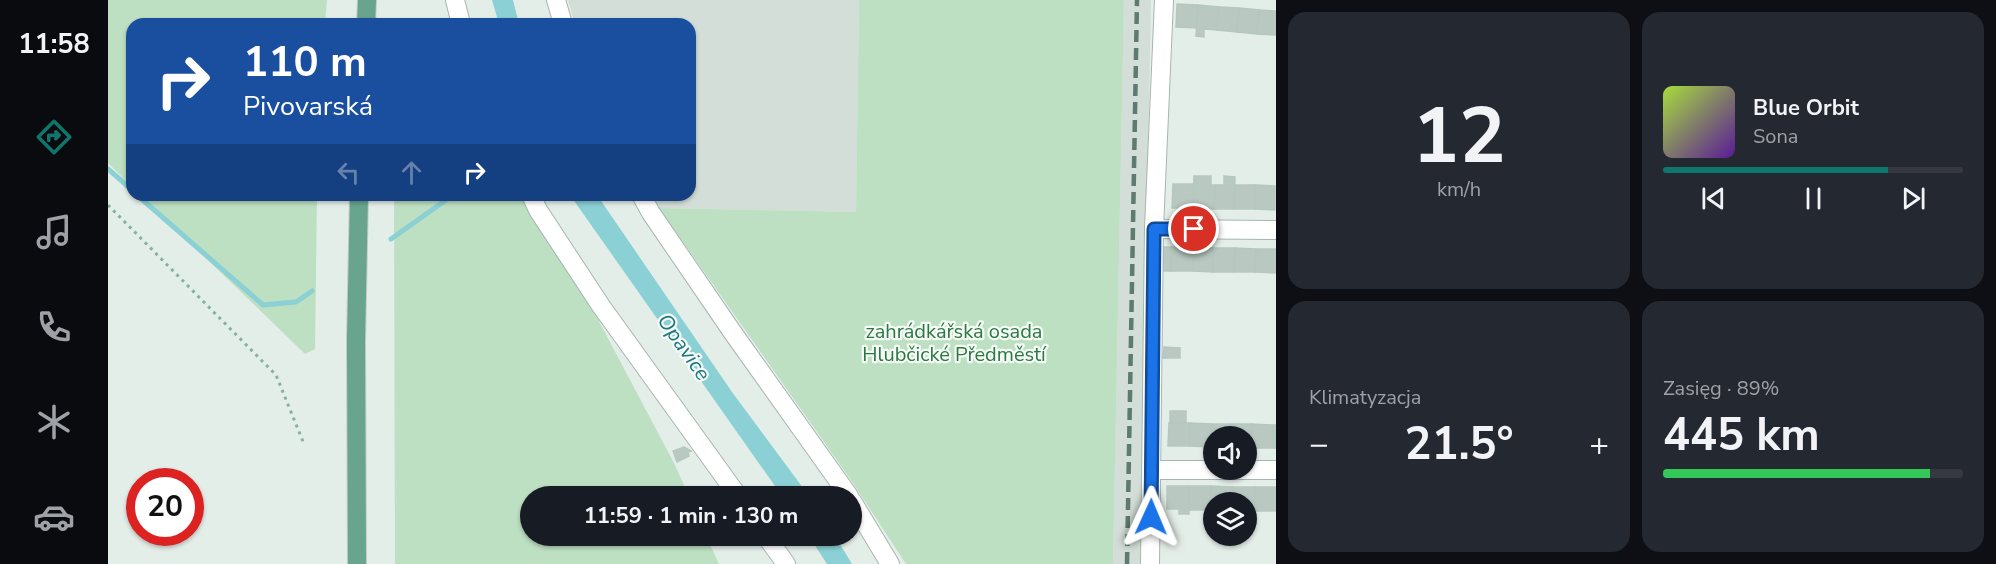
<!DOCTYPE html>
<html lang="pl">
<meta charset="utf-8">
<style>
body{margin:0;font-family:"Nunito Sans",sans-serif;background:#242831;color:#f1f3f6;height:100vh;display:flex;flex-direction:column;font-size:22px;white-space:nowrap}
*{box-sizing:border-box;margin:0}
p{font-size:20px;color:#9ea1a6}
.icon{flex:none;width:33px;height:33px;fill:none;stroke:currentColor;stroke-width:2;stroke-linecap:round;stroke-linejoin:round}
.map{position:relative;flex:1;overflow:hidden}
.side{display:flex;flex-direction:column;gap:12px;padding:12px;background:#0d0f14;width:720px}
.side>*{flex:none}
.guide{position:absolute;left:18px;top:18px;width:570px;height:183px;border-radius:18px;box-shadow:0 2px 4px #0004;background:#1a4fa0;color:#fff;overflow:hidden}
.tools{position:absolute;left:1095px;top:426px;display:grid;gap:12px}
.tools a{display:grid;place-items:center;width:54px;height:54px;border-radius:50%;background:#171b24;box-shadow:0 2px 4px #0004;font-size:30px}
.speed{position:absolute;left:18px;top:468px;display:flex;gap:12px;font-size:30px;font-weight:700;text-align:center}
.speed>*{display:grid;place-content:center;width:78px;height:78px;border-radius:50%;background:#171b24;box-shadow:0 2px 4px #0004;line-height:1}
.speed .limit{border:9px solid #d22;background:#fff;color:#111}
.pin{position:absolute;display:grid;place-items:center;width:51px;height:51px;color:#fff;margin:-26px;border:3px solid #fff;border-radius:50%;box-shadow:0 2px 6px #0007}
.me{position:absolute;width:66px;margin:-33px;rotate:1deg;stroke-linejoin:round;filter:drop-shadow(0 0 4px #0008)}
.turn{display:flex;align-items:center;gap:21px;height:126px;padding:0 18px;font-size:27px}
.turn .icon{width:78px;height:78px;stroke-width:2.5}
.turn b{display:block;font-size:42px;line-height:51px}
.lanes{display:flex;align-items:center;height:57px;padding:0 18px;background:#0003;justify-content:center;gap:30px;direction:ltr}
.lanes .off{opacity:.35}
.big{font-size:45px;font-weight:700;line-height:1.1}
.side .card{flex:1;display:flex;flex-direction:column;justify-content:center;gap:9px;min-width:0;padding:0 21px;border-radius:18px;background:#242831}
.side .dial{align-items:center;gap:0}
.dial b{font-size:78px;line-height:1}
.song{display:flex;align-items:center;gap:18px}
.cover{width:72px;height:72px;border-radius:9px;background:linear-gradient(135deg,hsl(80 70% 55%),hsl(270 70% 35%))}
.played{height:6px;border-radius:3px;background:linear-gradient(90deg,#0f766e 75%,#363941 75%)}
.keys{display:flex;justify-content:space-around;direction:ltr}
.heat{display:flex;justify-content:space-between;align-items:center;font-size:33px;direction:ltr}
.charge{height:9px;border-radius:4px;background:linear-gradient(90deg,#34c759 89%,#363941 0)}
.side .tiles{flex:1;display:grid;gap:12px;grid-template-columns:repeat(2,1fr)}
.trip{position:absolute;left:412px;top:486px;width:342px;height:60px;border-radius:30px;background:#171b24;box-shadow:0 2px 4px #0004;font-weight:700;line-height:60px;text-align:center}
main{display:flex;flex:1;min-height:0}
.tab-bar{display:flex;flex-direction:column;width:108px;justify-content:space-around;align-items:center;background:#090b0e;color:#9ea1a6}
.tab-bar .icon{width:42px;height:42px}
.tab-bar .active{color:#0f766e}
.tab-bar b{font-size:27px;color:#f1f3f6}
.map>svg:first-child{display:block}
.built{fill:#d2ded7}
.green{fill:#bddfc2}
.water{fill:#8bd0d4}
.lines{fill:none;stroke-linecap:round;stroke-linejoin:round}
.stream{stroke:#8bd0d4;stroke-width:5}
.building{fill:#b9c9c1;stroke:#b6c8be;stroke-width:1.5}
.minor-casing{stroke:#a6b6af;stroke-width:20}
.major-casing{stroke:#c1cac6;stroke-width:20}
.path{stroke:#84b29e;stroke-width:3;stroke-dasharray:3 4.5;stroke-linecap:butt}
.minor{stroke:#fff;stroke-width:18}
.major{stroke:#68a48e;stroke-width:18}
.rail{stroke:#5d7b70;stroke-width:4.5;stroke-dasharray:12 6;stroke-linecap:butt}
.route-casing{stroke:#114b97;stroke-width:15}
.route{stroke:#1a73e8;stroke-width:10}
.labels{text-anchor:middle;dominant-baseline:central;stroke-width:4.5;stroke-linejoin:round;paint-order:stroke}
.park-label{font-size:20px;fill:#2c7841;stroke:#f5faf7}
.water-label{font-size:21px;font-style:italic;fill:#1b787e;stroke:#f5faf7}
</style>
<main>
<nav class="tab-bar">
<b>11:58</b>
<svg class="icon active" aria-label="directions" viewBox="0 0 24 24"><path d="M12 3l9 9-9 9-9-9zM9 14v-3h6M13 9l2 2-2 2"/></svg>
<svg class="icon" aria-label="music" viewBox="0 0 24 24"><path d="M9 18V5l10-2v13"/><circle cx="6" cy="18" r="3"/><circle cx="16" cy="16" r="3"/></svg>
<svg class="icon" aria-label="phone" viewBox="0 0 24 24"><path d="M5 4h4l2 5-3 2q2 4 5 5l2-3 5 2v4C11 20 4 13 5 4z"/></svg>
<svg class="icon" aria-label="climate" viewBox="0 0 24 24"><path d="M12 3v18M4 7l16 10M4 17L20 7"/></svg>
<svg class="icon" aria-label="car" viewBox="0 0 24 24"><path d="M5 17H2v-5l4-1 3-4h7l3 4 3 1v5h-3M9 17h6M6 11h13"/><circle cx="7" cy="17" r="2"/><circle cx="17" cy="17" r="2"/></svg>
</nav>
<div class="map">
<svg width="1168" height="564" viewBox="0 0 1168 564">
<rect width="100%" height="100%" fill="#e4eee8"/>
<!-- built -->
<g class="built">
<polygon points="460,0 751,0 748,212 551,208 544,195 582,195 582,24 467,24"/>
<polygon points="1016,0 1043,0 1032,564 1005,564"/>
</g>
<!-- green -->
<g class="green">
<polygon points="0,0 219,0 217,24 24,24 24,187 0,163"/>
<polygon points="751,0 1016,0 1005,564 798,564 745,483 551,208 748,212"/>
<polygon points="33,195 209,195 207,349 197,354"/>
<polygon points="286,195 413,195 425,219 485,310 566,463 581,496 423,496 423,536 598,536 611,564 287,564"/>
</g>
<!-- water -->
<g class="water">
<polygon points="384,0 405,0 411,24 391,24"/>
<polygon points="462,195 489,195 624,392 701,496 674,496"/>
<polygon points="701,536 727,536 744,564 719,564"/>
</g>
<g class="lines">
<!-- stream -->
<g class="stream">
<polyline points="0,169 24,190"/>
<polyline points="29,195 155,305 188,302 204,291"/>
<polyline points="283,239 345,195"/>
</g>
</g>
<!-- building -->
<g class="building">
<polygon points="1069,4 1090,5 1089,28 1068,27"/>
<polygon points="1090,5 1111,7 1109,30 1096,29 1096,37 1088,36"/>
<polygon points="1111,7 1131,8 1129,32 1109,30"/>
<polygon points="1131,8 1151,10 1149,34 1129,32"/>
<polygon points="1151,10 1168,11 1168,35 1149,34"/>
<polygon points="1086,176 1103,176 1103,185 1107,185 1106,209 1085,208"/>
<polygon points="1116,176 1127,177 1126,209 1106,209 1107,185 1116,185"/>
<polygon points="1065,184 1086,184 1085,208 1064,208"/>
<polygon points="1127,185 1147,185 1147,209 1126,209"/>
<polygon points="1147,185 1167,186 1167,210 1147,209"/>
<polygon points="1055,247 1063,247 1063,271 1054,271"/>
<polygon points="1063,247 1085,248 1085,271 1063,271"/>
<polygon points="1085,248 1105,248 1105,272 1085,271"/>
<polygon points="1105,248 1127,248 1126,272 1105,272"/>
<polygon points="1127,248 1148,249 1147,272 1126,272"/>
<polygon points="1148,249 1168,249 1168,273 1147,272"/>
<polygon points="1056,347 1072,348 1072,358 1055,358"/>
<rect x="1062" y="411" width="16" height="12"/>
<polygon points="1061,423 1082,423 1082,446 1060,446"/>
<polygon points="1082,423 1104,424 1103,447 1082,446"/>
<polygon points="1104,424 1124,424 1123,436 1106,436 1106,447 1103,447"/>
<polygon points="1124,424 1144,424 1144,448 1138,447 1138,436 1123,436"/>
<polygon points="1144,424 1165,425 1165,448 1144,448"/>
<rect x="1165" y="425" width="3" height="23"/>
<polygon points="576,447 583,451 580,452 581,456 569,462 565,451"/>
<polygon points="1059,486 1081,486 1081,514 1071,514 1071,509 1059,509"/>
<rect x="1081" y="486" width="22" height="24"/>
<polygon points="1103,486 1125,487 1126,502 1106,502 1106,510 1103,510"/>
<polygon points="1125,487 1147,487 1147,511 1138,510 1138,502 1126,502"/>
<rect x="1147" y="487" width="21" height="24"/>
</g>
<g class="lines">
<!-- minor casing -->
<g class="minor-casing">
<g id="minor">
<polyline points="347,0 353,24"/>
<polyline points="448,0 455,24"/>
<polyline points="423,195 430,210 493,306 630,496"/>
<polyline points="533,195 543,213 625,333 741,496"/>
<polyline points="1046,229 1168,230"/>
<polyline points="1044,470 1168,470"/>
<polyline points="744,501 782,564"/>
<polyline points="658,536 678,564"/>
<polyline points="1042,564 1046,229 1056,0"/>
</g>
</g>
<!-- major casing -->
<g class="major-casing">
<g id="major">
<polyline points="258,24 259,0"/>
<polyline points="249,564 248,341 251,195"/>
</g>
</g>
<!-- path -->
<polyline class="path" points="0,205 168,375 196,444"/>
<!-- minor -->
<use href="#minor" class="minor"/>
<!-- major -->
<use href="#major" class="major"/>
<!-- rail -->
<polyline class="rail" points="1019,564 1029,0"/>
</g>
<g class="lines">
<!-- route casing -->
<g class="route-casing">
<polyline id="route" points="1043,517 1046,229 1086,229"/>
</g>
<!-- route -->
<use href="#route" class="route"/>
</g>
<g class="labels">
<!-- park labels -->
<g class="park-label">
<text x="846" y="331">zahrádkářská osada<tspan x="846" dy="23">Hlubčické Předměstí</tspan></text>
</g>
<!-- water labels -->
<g class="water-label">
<text transform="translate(576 347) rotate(55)">Opavice</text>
</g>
</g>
</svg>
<div class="tools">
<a><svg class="icon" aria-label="sound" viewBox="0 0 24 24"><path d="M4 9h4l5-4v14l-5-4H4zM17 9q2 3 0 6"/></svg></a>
<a><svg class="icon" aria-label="layers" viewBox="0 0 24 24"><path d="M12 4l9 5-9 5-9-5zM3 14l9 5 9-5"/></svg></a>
</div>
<div class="speed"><div class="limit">20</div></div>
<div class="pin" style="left:1086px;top:229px;background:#d93025"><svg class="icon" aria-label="arrive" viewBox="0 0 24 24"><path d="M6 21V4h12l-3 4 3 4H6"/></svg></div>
<svg class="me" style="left:1043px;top:517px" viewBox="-20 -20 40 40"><path d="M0-17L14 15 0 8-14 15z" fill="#1a73e8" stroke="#fff" stroke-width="4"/></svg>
<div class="trip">11:59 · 1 min · 130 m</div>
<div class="guide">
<div class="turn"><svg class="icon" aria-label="right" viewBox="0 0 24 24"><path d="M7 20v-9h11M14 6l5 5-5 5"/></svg><div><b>110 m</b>Pivovarská</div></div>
<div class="lanes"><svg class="icon off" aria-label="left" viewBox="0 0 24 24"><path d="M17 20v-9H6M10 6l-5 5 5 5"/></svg><svg class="icon off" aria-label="ahead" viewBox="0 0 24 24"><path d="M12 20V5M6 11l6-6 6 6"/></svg><svg class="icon" aria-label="right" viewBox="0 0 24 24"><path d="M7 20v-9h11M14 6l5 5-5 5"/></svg></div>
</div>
</div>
<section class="side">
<div class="tiles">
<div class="card dial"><b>12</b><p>km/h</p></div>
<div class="card">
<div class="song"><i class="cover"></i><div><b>Blue Orbit</b><p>Sona</p></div></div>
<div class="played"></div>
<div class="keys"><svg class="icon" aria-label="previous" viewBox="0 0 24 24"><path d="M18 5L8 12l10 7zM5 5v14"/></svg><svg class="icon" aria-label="pause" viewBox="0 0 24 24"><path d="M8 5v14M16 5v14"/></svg><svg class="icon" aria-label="next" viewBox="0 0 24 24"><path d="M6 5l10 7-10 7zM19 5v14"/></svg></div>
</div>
<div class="card"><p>Klimatyzacja</p>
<div class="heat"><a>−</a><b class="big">21.5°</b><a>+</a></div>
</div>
<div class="card"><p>Zasięg · 89%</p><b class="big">445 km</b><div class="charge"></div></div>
</div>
</section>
</main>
